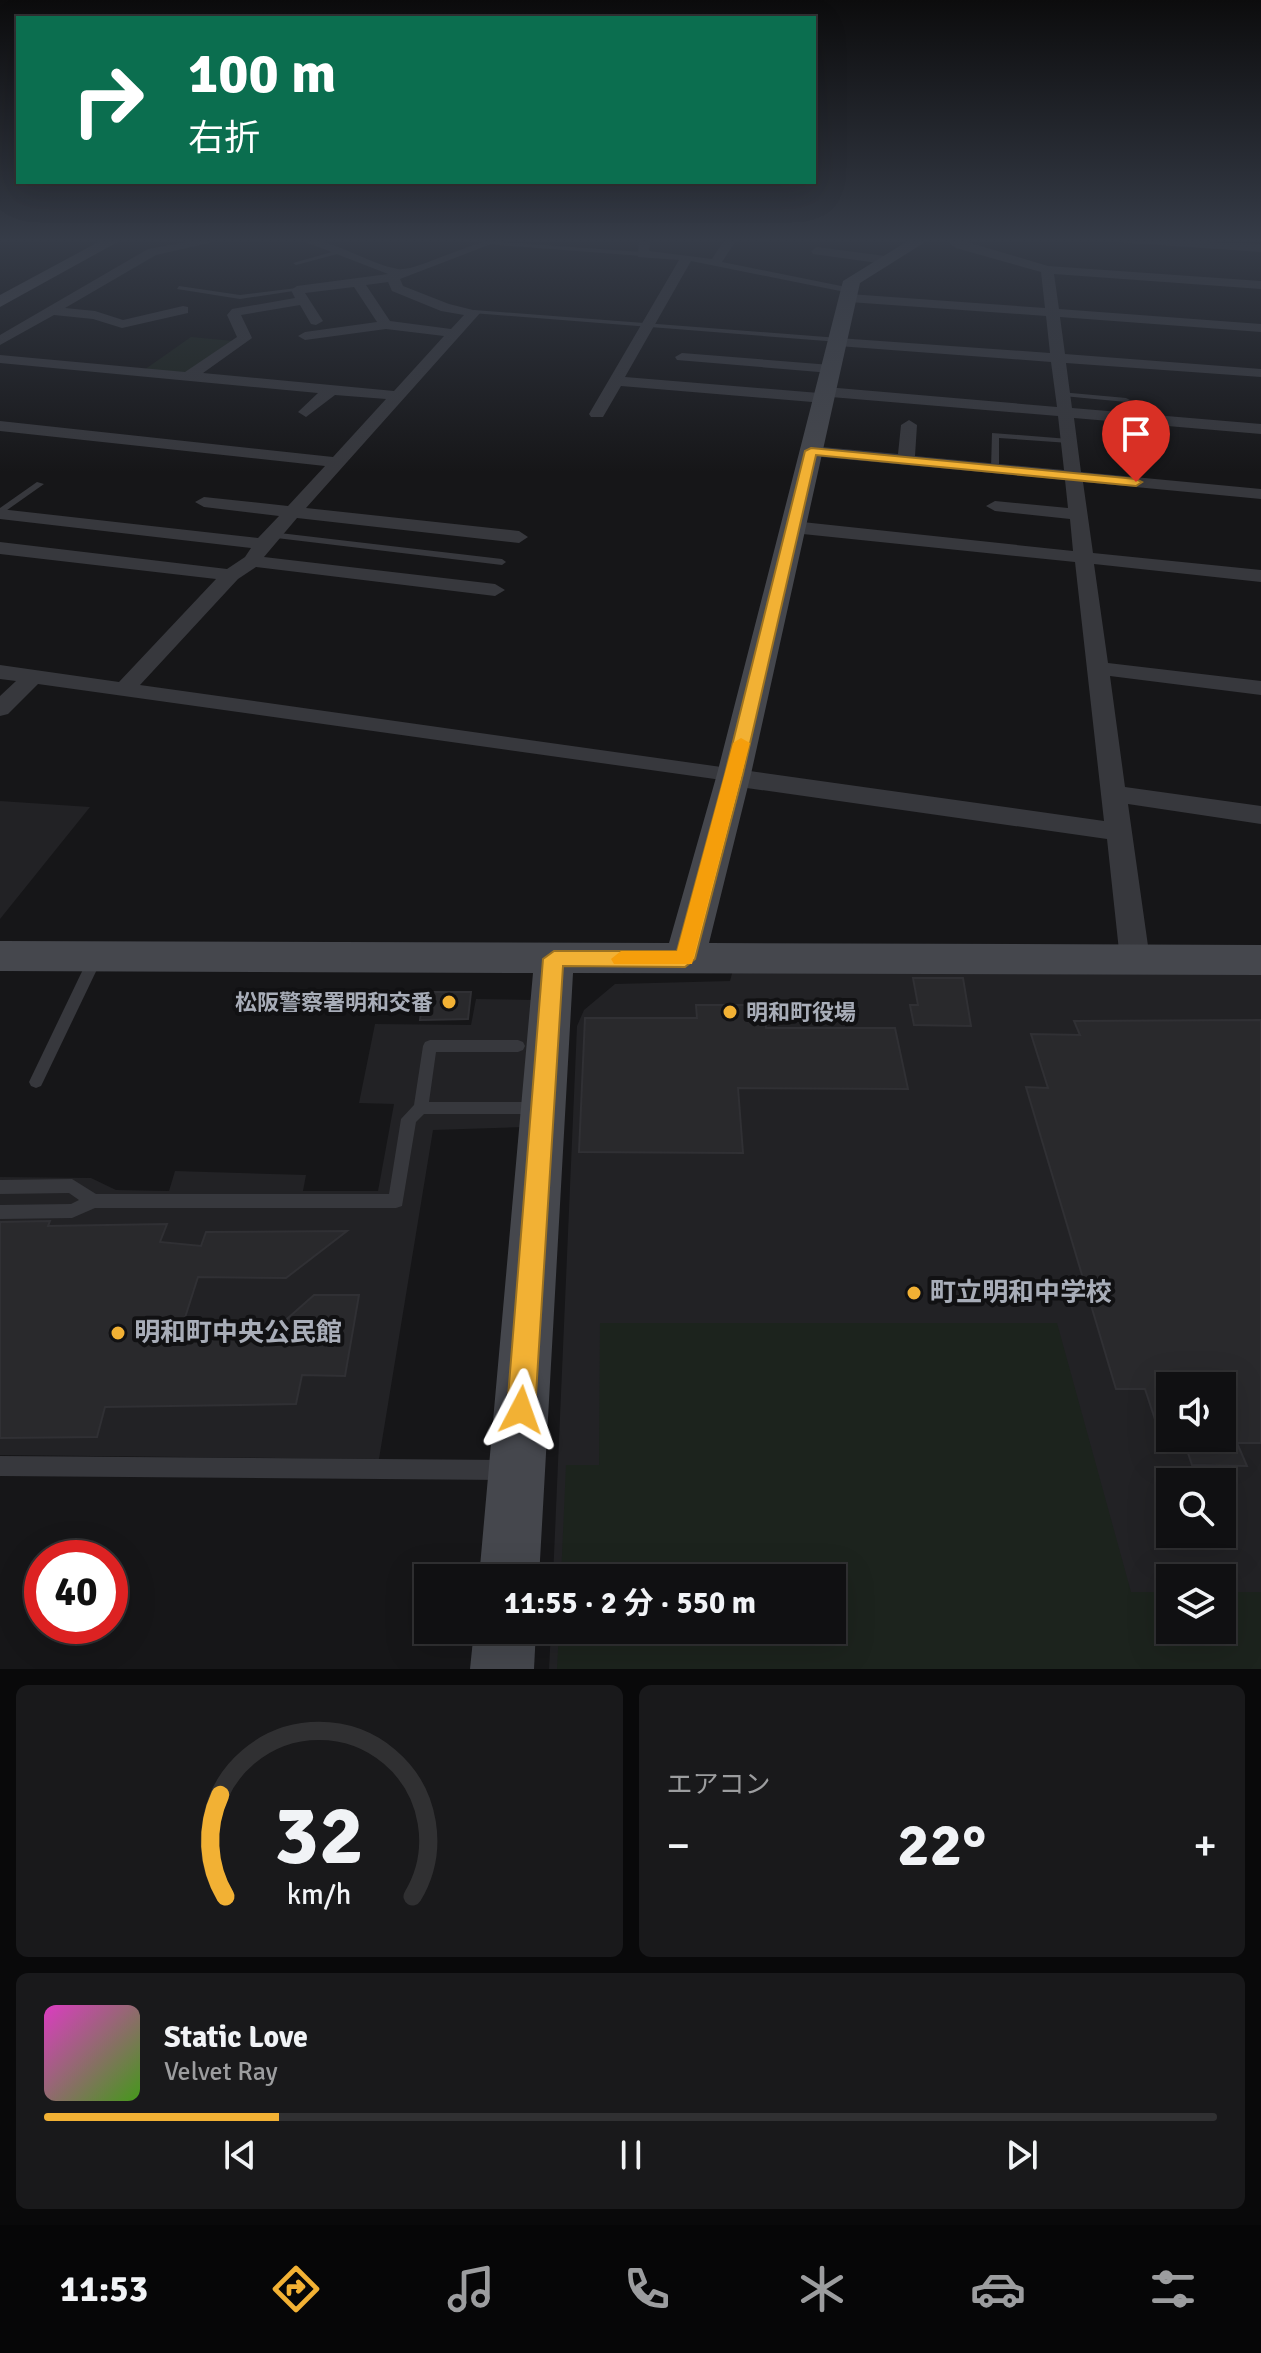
<!DOCTYPE html>
<html lang="ja">
<meta charset="utf-8">
<style>
body{margin:0;font-family:Signika,"Noto Sans JP",sans-serif;background:#19191b;color:#f1f3f6;height:100vh;display:flex;flex-direction:column;font-size:30px;white-space:nowrap}
*{box-sizing:border-box;margin:0}
p{font-size:26px;color:#9c9d9f}
.icon{flex:none;width:44px;height:44px;fill:none;stroke:currentColor;stroke-width:2;stroke-linecap:round;stroke-linejoin:round}
.map{position:relative;height:1669px;overflow:hidden}
.sheet{display:flex;flex-direction:column;gap:16px;padding:16px;background:#09090a;flex:1}
.sheet>*{flex:none}
.hud{position:absolute;left:16px;top:16px;width:800px;height:168px;border-radius:0px;box-shadow:0 8px 32px #0002,0 0 0 2px #303032;background:#0b6e4f;color:#fff;overflow:hidden}
.tools{position:absolute;left:1156px;top:1372px;display:grid;gap:16px}
.tools a{display:grid;place-items:center;width:80px;height:80px;border-radius:0px;background:#101012;box-shadow:0 8px 32px #0002,0 0 0 2px #303032;font-size:40px}
.speed{position:absolute;left:24px;top:1540px;display:flex;gap:16px;font-size:40px;font-weight:700;text-align:center}
.speed>*{display:grid;place-content:center;width:104px;height:104px;border-radius:50%;background:#101012;box-shadow:0 8px 32px #0002,0 0 0 2px #303032;line-height:1}
.speed .limit{border:12px solid #d22;background:#fff;color:#111}
.pin{position:absolute;display:grid;place-items:center;width:68px;height:68px;color:#fff;margin:-82px -34px;border-radius:50% 50% 50% 0;rotate:-45deg;box-shadow:0 0 8px #0007}
.pin .icon{rotate:45deg}
.me{position:absolute;width:88px;margin:-44px;rotate:4deg;stroke-linejoin:round;filter:drop-shadow(0 0 6px #0008)}
.turn{display:flex;align-items:center;gap:28px;height:168px;padding:0 40px;font-size:36px}
.turn .icon{width:104px;height:104px;stroke-width:2.5}
.turn b{display:block;font-size:56px;line-height:68px}
.big{font-size:60px;font-weight:700;line-height:1.1}
.sheet .widget{flex:1;display:flex;flex-direction:column;justify-content:center;gap:12px;min-width:0;padding:0 28px;border-radius:12px;background:#19191b}
.sheet .dial{align-items:center;gap:0}
.dial svg{height:208px;overflow:visible;fill:none;stroke:#303032;stroke-width:7;stroke-linecap:round;text-anchor:middle}
.dial text{fill:#f1f3f6;stroke:none}
.song{display:flex;align-items:center;gap:24px}
.cover{width:96px;height:96px;border-radius:12px;background:linear-gradient(135deg,hsl(310 70% 55%),hsl(100 70% 35%))}
.played{height:8px;border-radius:4px;background:linear-gradient(90deg,#f2b134 20%,#303032 20%)}
.keys{display:flex;justify-content:space-around;direction:ltr}
.heat{display:flex;justify-content:space-between;align-items:center;font-size:44px;direction:ltr}
.sheet .tiles{flex:1;display:grid;gap:16px;grid-template-columns:1fr 1fr}
.widget:last-child{grid-column:span 2}
.trip{position:absolute;left:414px;top:1564px;width:432px;height:80px;border-radius:0px;background:#101012;box-shadow:0 8px 32px #0002,0 0 0 2px #303032;font-weight:700;line-height:80px;text-align:center}
.dock{display:flex;height:128px;justify-content:space-around;align-items:center;background:#060607;color:#9c9d9f}
.dock .icon{width:56px;height:56px}
.dock .selected{color:#f2b134}
.dock b{font-size:36px;color:#f1f3f6}
.map>svg:first-child{display:block}
.built{fill:#222225;fill-rule:evenodd}
.green{fill:#1c231d}
.building{fill:#29292c;stroke:#303034;stroke-width:2}
.lines{fill:none;stroke-linecap:round;stroke-linejoin:round}
.lane{fill:#37383d;fill-rule:evenodd}
.street{fill:#37383d;fill-rule:evenodd}
.secondary{fill:#45474d;fill-rule:evenodd}
.route{fill:#f2b134;stroke:#9d7322;stroke-width:2}
.slow{fill:#f59e0b}
.poi-dot{fill:#f2b134;stroke:#111113;stroke-width:3}
.labels{text-anchor:middle;dominant-baseline:central;stroke-width:8;stroke-linejoin:round;paint-order:stroke}
.poi-label{font-size:22px;font-weight:bold;fill:#a8adb8;stroke:#111113;text-anchor:end}
.near-poi-label{font-size:26px;font-weight:bold;fill:#a8adb8;stroke:#111113;text-anchor:start}
</style>
<div class="map">
<svg width="1261" height="1669" viewBox="0 0 1261 1669">
<rect width="100%" height="100%" fill="#161618"/>
<!-- built -->
<g class="built">
<polygon points="0,801 90,807 0,919"/>
<path d="M 733,970 L 1261,971 L 1261,1669 L 549,1669 L 551,1630 L 832,1630 L 832,1578 L 553,1578 L 577,1026 L 584,1010 L 615,984 L 730,981 ZM 1170,1386 L 1222,1386 L 1222,1438 L 1170,1438 ZM 1170,1482 L 1222,1482 L 1222,1534 L 1170,1534 ZM 1170,1578 L 1222,1578 L 1222,1630 L 1170,1630 Z"/>
<polygon points="476,999 535,1000 525,1127 433,1130 379,1459 0,1455 0,1177 91,1178 116,1190 169,1191 175,1171 306,1175 303,1191 378,1191 394,1104 359,1103 375,1024 471,1025"/>
</g>
<!-- green -->
<g class="green">
<polygon points="191,337 234,341 185,374 144,370"/>
<polygon points="600,1323 1057,1323 1131,1592 1170,1592 1170,1630 1222,1630 1222,1592 1261,1592 1261,1669 557,1669 559,1630 832,1630 832,1578 561,1578 566,1465 599,1465"/>
</g>
<!-- building -->
<g class="building">
<polygon points="913,978 963,978 971,1026 914,1025 910,1005 918,1005"/>
<polygon points="424,992 471,992 468,1019 420,1020"/>
<polygon points="696,1005 764,1005 766,1028 895,1028 908,1089 738,1088 743,1153 579,1152 585,1018 697,1018"/>
<polygon points="1261,1020 1261,1443 1237,1443 1247,1466 1192,1465 1183,1438 1222,1438 1222,1386 1170,1386 1170,1452 1166,1453 1145,1389 1116,1389 1026,1087 1048,1088 1031,1034 1080,1035 1074,1021"/>
<polygon points="50,1221 48,1226 167,1224 160,1242 201,1246 206,1232 347,1231 286,1278 198,1277 182,1327 224,1328 221,1337 262,1341 314,1295 359,1295 345,1376 302,1375 296,1404 105,1407 97,1437 0,1438 0,1222"/>
</g>
<g class="lines">
<!-- lane -->
<g class="lane">
<polygon points="487,241 642,252 645,254 642,256 485,244"/>
<polygon points="339,250 341,253 296,265 293,263"/>
<polygon points="179,286 240,295 297,288 300,290 240,299 177,289"/>
<polygon points="474,310 839,338 842,340 839,342 472,313"/>
<polygon points="1060,392 1126,398 1130,400 1126,402 1063,396 1059,394"/>
<polygon points="992,433 1069,439 1073,441 1069,443 999,438 999,469 995,471 991,469"/>
<polygon points="37,482 44,484 0,515 0,508"/>
<polygon points="271,532 502,559 506,562 502,565 268,537 268,533"/>
<polygon points="95,954 100,955 102,959 43,1082 41,1086 36,1088 31,1086 29,1082 88,959 90,955"/>
<polygon points="430,1040 518,1040 523,1042 525,1046 523,1050 518,1052 436,1052 429,1102 534,1102 539,1103 542,1108 539,1113 534,1114 424,1114 416,1122 402,1206 396,1208 95,1208 72,1218 0,1219 0,1205 71,1204 79,1200 69,1193 0,1194 0,1180 72,1179 96,1194 389,1194 401,1119 414,1105 423,1046 425,1042"/>
<polygon points="0,1456 505,1460 512,1463 515,1470 512,1477 505,1480 0,1476"/>
</g>
<!-- street -->
<g class="street">
<polygon points="204,239 227,239 156,255 65,308 95,311 123,320 183,306 188,307 188,313 122,328 93,319 54,315 0,345 0,335 148,249"/>
<path d="M 298,239 C 333,237 364,263 398,269 C 416,272 473,239 504,239 L 400,279 L 403,286 L 449,304 L 481,312 L 306,508 L 519,531 L 528,537 L 519,543 L 297,518 L 264,557 L 495,584 L 505,590 L 495,596 L 256,567 L 238,579 L 140,685 L 1104,821 L 1075,562 L 793,533 L 784,527 L 793,521 L 1073,551 L 1070,519 L 995,511 L 986,506 L 995,501 L 1068,508 L 1065,480 L 811,456 L 803,451 L 811,446 L 898,454 L 901,425 L 909,420 L 917,425 L 915,456 L 1064,470 L 1058,416 L 831,397 L 824,403 L 621,386 L 603,417 L 591,417 L 589,414 L 679,260 L 638,257 L 639,239 L 651,239 L 649,251 L 712,259 L 725,239 L 737,239 L 722,262 L 856,289 L 850,293 L 691,261 L 625,377 L 819,393 L 826,387 L 1057,407 L 1051,362 L 838,346 L 831,342 L 838,338 L 1050,353 L 1046,316 L 849,302 L 842,298 L 849,294 L 1045,308 L 1041,272 L 956,248 L 944,239 L 957,239 L 1048,266 L 1261,281 L 1261,289 L 1054,274 L 1059,309 L 1261,324 L 1261,332 L 1060,317 L 1065,354 L 1261,369 L 1261,377 L 1066,363 L 1072,408 L 1261,424 L 1261,434 L 1074,418 L 1081,472 L 1261,489 L 1261,499 L 1083,482 L 1093,553 L 1261,570 L 1261,582 L 1094,564 L 1108,663 L 1261,681 L 1261,695 L 1110,676 L 1125,787 L 1261,806 L 1261,824 L 1128,804 L 1150,960 L 1145,968 L 1135,971 L 1125,968 L 1120,960 L 1107,839 L 733,786 L 722,780 L 38,684 L 8,714 L 0,716 L 0,696 L 16,681 L 0,679 L 0,665 L 119,682 L 216,579 L 0,554 L 0,542 L 227,569 L 245,557 L 251,548 L 0,519 L 0,509 L 258,538 L 279,516 L 204,507 L 195,502 L 204,497 L 288,506 L 325,466 L 0,431 L 0,421 L 333,457 L 386,399 L 335,395 L 306,417 L 298,412 L 318,393 L 0,363 L 0,355 L 185,372 L 237,337 L 227,315 L 232,309 L 295,298 L 291,290 L 297,286 L 388,274 ZM 388,282 L 392,291 L 441,311 L 464,315 L 451,329 L 390,321 L 366,285 ZM 354,287 L 377,322 L 305,332 L 298,336 L 305,340 L 386,329 L 444,336 L 394,391 L 203,373 L 252,338 L 241,315 L 300,305 L 311,324 L 316,325 L 323,321 L 305,293 Z"/>
<polygon points="1111,239 1261,244 1261,252 1117,242"/>
<polygon points="817,247 885,256 891,260 885,264 813,254 811,251"/>
<polygon points="682,353 831,365 838,369 831,373 677,360 675,357"/>
</g>
<!-- secondary -->
<g class="secondary">
<polygon points="104,239 123,239 0,307 0,295"/>
<polygon points="911,239 930,239 860,283 751,774 709,943 1261,945 1261,975 573,973 539,1578 479,1578 533,973 0,971 0,941 669,943 717,774 843,281"/>
<polygon points="474,1630 536,1630 534,1669 470,1669"/>
</g>
</g>
<!-- sky -->
<linearGradient id="sky" x2="0" y2="1"><stop stop-color="#0c0c0d"/><stop offset="0.51" stop-color="#363c48"/><stop offset="1" stop-color="#363c48" stop-opacity="0"/></linearGradient>
<rect width="1261" height="472" fill="url(#sky)"/>
<!-- route -->
<polygon class="route" points="811,448 1136,479 1142,482 1136,486 816,455 743,774 695,959 685,967 563,966 535,1410 531,1419 521,1424 511,1419 507,1410 543,959 554,951 677,951 725,774 805,451"/>
<!-- slow -->
<polygon class="slow" points="741,738 750,743 692,964 614,964 611,959 621,951 677,951 733,743"/>
<!-- markers -->
<g class="poi-dot">
<circle cx="449" cy="1002" r="8"/>
<circle cx="730" cy="1012" r="8"/>
<circle cx="914" cy="1293" r="8"/>
<circle cx="118" cy="1333" r="8"/>
</g>
<g class="labels">
<!-- poi labels -->
<g class="poi-label">
<text x="433" y="1002">松阪警察署明和交番</text>
<text x="746" y="1012" text-anchor="start">明和町役場</text>
</g>
<!-- near-poi labels -->
<g class="near-poi-label">
<text x="930" y="1293">町立明和中学校</text>
<text x="134" y="1333">明和町中央公民館</text>
</g>
</g>
</svg>
<div class="tools">
<a><svg class="icon" aria-label="sound" viewBox="0 0 24 24"><path d="M4 9h4l5-4v14l-5-4H4zM17 9q2 3 0 6"/></svg></a>
<a><svg class="icon" aria-label="search" viewBox="0 0 24 24"><circle cx="10" cy="10" r="6"/><path d="M15 15l6 6"/></svg></a>
<a><svg class="icon" aria-label="layers" viewBox="0 0 24 24"><path d="M12 4l9 5-9 5-9-5zM3 14l9 5 9-5"/></svg></a>
</div>
<div class="speed"><div class="limit">40</div></div>
<div class="pin" style="left:1136px;top:482px;background:#d93025"><svg class="icon" aria-label="arrive" viewBox="0 0 24 24"><path d="M6 21V4h12l-3 4 3 4H6"/></svg></div>
<svg class="me" style="left:521px;top:1410px" viewBox="-20 -20 40 40"><path d="M0-17L14 15 0 8-14 15z" fill="#f2b134" stroke="#fff" stroke-width="4"/></svg>
<div class="trip">11:55 · 2 分 · 550 m</div>
<div class="hud">
<div class="turn"><svg class="icon" aria-label="right" viewBox="0 0 24 24"><path d="M7 20v-9h11M14 6l5 5-5 5"/></svg><div><b>100 m</b>右折</div></div>
</div>
</div>
<section class="sheet">
<div class="tiles">
<div class="widget dial"><svg viewBox="0 0 100 80">
<path d="M14 69A42 42 0 1 1 86 69"/>
<path d="M14 69A42 42 0 0 1 12 30" stroke="#f2b134"/>
<text x="50" y="56" font-size="32" font-weight="700">32</text>
<text x="50" y="72" font-size="11">km/h</text>
</svg></div>
<div class="widget"><p>エアコン</p>
<div class="heat"><a>−</a><b class="big">22°</b><a>+</a></div>
</div>
<div class="widget">
<div class="song"><i class="cover"></i><div><b>Static Love</b><p>Velvet Ray</p></div></div>
<div class="played"></div>
<div class="keys"><svg class="icon" aria-label="previous" viewBox="0 0 24 24"><path d="M18 5L8 12l10 7zM5 5v14"/></svg><svg class="icon" aria-label="pause" viewBox="0 0 24 24"><path d="M8 5v14M16 5v14"/></svg><svg class="icon" aria-label="next" viewBox="0 0 24 24"><path d="M6 5l10 7-10 7zM19 5v14"/></svg></div>
</div>
</div>
</section>
<nav class="dock">
<b>11:53</b>
<svg class="icon selected" aria-label="directions" viewBox="0 0 24 24"><path d="M12 3l9 9-9 9-9-9zM9 14v-3h6M13 9l2 2-2 2"/></svg>
<svg class="icon" aria-label="music" viewBox="0 0 24 24"><path d="M9 18V5l10-2v13"/><circle cx="6" cy="18" r="3"/><circle cx="16" cy="16" r="3"/></svg>
<svg class="icon" aria-label="phone" viewBox="0 0 24 24"><path d="M5 4h4l2 5-3 2q2 4 5 5l2-3 5 2v4C11 20 4 13 5 4z"/></svg>
<svg class="icon" aria-label="climate" viewBox="0 0 24 24"><path d="M12 3v18M4 7l16 10M4 17L20 7"/></svg>
<svg class="icon" aria-label="car" viewBox="0 0 24 24"><path d="M5 17H2v-5l4-1 3-4h7l3 4 3 1v5h-3M9 17h6M6 11h13"/><circle cx="7" cy="17" r="2"/><circle cx="17" cy="17" r="2"/></svg>
<svg class="icon" aria-label="filters" viewBox="0 0 24 24"><path d="M4 7h16M4 17h16"/><circle cx="9" cy="7" r="2"/><circle cx="15" cy="17" r="2"/></svg>
</nav>
